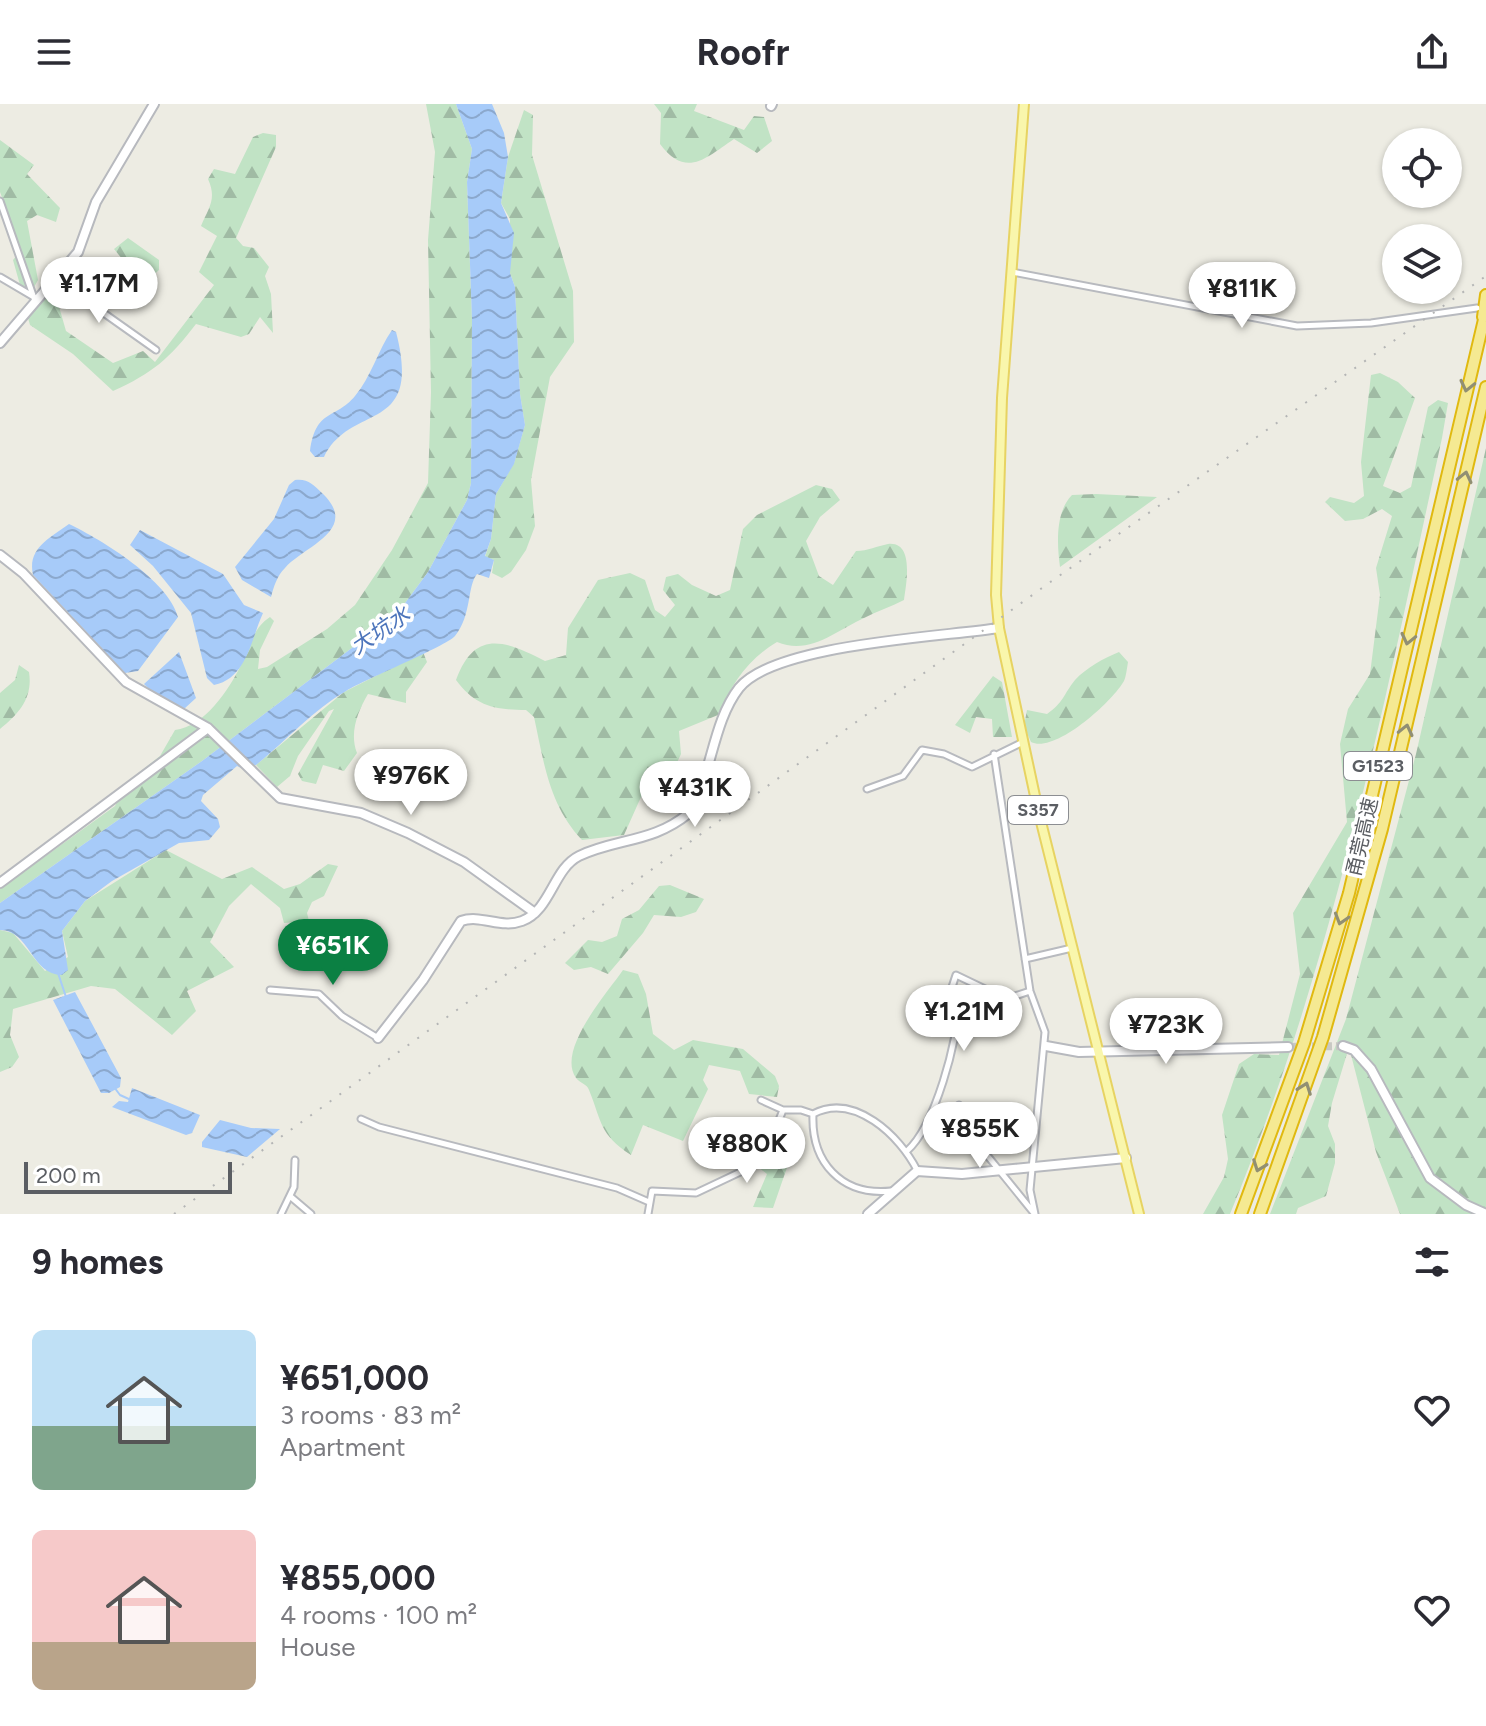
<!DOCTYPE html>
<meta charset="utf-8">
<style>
:root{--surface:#fff;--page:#f2f2f3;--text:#2b2b33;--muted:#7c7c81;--accent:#0b8043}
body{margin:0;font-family:Figtree,"Noto Sans SC",sans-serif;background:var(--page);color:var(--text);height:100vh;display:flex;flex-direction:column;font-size:30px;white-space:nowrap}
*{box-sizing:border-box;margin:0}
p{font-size:26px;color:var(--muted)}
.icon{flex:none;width:44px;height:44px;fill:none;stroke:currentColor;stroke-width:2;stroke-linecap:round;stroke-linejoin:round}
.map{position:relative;height:1110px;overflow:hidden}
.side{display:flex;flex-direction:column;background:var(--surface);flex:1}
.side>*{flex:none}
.controls{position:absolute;left:1382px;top:24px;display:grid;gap:16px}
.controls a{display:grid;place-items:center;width:80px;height:80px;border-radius:50%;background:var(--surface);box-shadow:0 2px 6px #0004;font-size:40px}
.scale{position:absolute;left:24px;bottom:20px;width:208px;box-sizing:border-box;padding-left:8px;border:4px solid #5b5e63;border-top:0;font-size:22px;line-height:28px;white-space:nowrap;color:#5b5e63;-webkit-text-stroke:6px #fff;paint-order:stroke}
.price{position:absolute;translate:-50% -68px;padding:0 18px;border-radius:28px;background:#fff;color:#222;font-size:26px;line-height:52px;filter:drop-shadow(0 2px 4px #0008)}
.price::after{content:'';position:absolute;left:50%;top:48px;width:24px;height:18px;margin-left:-12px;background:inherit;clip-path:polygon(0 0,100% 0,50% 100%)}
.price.current{background:var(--accent);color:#fff}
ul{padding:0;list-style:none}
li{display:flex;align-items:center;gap:24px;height:200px;padding:0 32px}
li span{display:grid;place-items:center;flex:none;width:224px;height:160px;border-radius:12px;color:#555}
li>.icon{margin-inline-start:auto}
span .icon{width:96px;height:96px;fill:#fffc;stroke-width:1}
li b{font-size:34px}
h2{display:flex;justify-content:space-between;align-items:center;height:96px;padding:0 32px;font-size:34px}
header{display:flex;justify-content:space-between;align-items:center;height:104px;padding:0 32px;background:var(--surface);font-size:36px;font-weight:700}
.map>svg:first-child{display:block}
.forest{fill:url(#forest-firs)}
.water{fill:url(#water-waves)}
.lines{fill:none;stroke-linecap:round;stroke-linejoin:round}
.stream{stroke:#a7cbf9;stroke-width:2}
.secondary-tunnel{stroke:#c8c8c3;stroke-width:8;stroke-dasharray:8 4;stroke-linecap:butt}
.street-casing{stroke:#b8babf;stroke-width:9}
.secondary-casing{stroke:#b7b9be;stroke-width:12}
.primary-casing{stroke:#e7d362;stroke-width:12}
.highway-casing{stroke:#e0b910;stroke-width:14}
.street{stroke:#fff;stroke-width:5}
.secondary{stroke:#fff;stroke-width:8}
.primary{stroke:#f9f6ac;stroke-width:8}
.highway{stroke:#f5e992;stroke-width:10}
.rail{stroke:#b4b5b5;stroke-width:2;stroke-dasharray:2 10;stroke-linecap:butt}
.oneway{stroke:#918f73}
.labels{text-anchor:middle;stroke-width:7;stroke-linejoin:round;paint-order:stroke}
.shield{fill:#fff;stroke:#8c8e92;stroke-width:2}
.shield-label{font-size:18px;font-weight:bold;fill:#5b5e63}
.street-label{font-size:20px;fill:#5b5e63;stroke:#fff}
.water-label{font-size:22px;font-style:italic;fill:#4c74bb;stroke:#fff}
</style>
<header><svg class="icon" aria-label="menu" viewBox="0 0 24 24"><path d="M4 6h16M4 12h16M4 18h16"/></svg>Roofr<svg class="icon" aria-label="share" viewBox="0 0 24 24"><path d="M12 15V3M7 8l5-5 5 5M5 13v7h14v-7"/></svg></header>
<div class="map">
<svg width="1486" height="1110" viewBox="0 0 1486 1110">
<defs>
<pattern id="forest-firs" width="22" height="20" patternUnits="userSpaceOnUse" patternTransform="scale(2)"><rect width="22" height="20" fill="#c1e3c5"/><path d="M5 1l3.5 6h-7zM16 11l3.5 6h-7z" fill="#a0bba4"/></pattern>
<pattern id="water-waves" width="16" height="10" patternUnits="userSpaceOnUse" patternTransform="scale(2)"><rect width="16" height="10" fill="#a7cbf9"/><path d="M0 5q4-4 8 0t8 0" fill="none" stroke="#8ba8cd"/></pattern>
</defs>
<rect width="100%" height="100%" fill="#edece3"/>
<path class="forest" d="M426 0H456L472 45 467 78 472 216 471 379 467 396 428 468 397 510 202 657 0 799V785L115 702 127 678 160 652 175 626C204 623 229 586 241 561 251 542 252 525 270 513L274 517 260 546 258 565 267 563 327 525 355 501 392 446 428 379 431 288 428 136 435 48Z
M654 0H697L694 7 744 26 754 12 764 13 772 37 757 49 734 35C706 54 686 75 660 40L661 9Z
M524 6 533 11 532 51 573 187 574 238 550 273 531 376 535 422 526 446 511 468 502 474 492 469 494 456 485 453 491 435 496 390 514 359 525 321 520 290 515 183 510 169V115L501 99 508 53Z
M263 29 276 31V43L236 134 243 142 254 144 269 163 265 172 271 190 273 229 260 213 249 230 241 233 196 220C169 255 153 269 113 287L73 250 30 221 28 214 54 185 66 227 113 259 143 247 155 258 214 181 199 168 217 132 201 122C209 103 217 95 208 75L214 65 235 70 253 33Z
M0 36 34 61 27 70 60 104 56 118 37 111 27 117 38 176 33 185 20 181 13 156 21 146 0 88Z
M128 134 159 156V166L149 175 132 167 114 145Z
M1380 269 1398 278 1415 294 1383 382 1400 389 1411 383 1428 303 1438 296 1448 299 1442 334C1385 596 1333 862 1230 1110H1203L1224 1073 1228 1055 1222 1011 1239 960 1254 950 1279 951 1300 870 1293 809 1347 718 1340 640 1348 605 1370 570 1380 491 1376 464 1392 412 1382 405 1363 415 1345 417 1325 398 1330 393 1354 399 1364 392 1361 358 1371 271Z
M1486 344V1110H1400L1376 1048 1349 943 1332 999 1328 1022 1335 1040V1059L1326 1092 1298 1104 1296 1110H1270L1346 915 1416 650Z
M816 381 832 385 840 396 820 413 806 437 819 472 833 481 856 447C868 447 877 442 888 440 915 437 906 481 904 496 891 503 877 507 864 514 837 526 810 552 777 538 747 556 732 580 718 611L679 627 681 650 667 680 641 693 624 731 582 736C549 701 544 659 534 613L526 606C495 606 475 602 456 576 475 524 506 537 545 557L566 551 568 524 598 476 630 469 645 476 655 506 665 513 675 501 663 486 666 473 678 470 692 481 716 492 730 486 743 425 757 411Z
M1096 390 1157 393 1060 463C1057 441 1055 408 1072 391Z
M423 548 427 558 406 588V599L368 590C358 607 349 629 357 649L344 667 323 661 316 680 302 677 298 670 334 605 329 607 298 652 290 672 277 683 256 661 344 588Z
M1119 548 1128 558C1127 564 1126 573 1124 577 1112 598 1055 650 1031 638L1024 622 1027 606 1047 610C1064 598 1063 591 1075 576 1086 564 1104 554 1119 548Z
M19 561 29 568C33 593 20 609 0 625V589L15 576Z
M993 572 1002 578 1012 633H993L992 615 976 613 970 629 955 621Z
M166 746 222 775 252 763 284 785 300 780 328 760 338 762 324 792 312 798 307 809 309 817 284 819 280 804 251 780 229 802 210 838 234 863 187 887 196 907 172 931 115 885 91 882 13 905 10 931 19 953 12 963 0 968V826L13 829 45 867 68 853 62 827 85 797Z
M670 781 704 795 696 808 681 813 654 811 643 829 608 870 591 863 574 866 565 859 588 836 602 838 617 832 622 815 639 806 659 782Z
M623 866 638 870 646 890 653 930 674 946 693 936 743 945 775 972 779 982 777 993 749 990 740 967 709 961 703 976 708 985 683 1037 643 1021 631 1051C599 1030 602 1018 589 986 587 980 580 979 576 974 556 946 608 888 623 866Z
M770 1043 791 1052 773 1104 753 1103 767 1070 758 1063Z"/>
<path class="water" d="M456 0H492L504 29 508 53 501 99 514 129 510 169 515 183 520 290 525 321 514 360 496 390 491 435 485 452 494 456 489 474 477 470C467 482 472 511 455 532 446 542 366 575 346 587 313 606 286 637 256 661L243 665 237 662 203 691 201 697 218 715 220 723 209 736 179 739 112 777 85 797 62 827 68 866 62 871C31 871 30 826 0 826V799L202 657 397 510 428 468 467 396 471 379 472 216 467 78 472 45Z
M392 226 396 228C423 332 351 297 324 353H315L310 347C316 304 335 316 355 292 371 273 378 246 392 226Z
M295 376C307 374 314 381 322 389 361 426 304 442 285 464 277 472 274 482 271 493L242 476 235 463 274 415 289 381Z
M69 420C102 436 168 476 178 513L138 567 125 569 33 471C27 444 50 434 69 420Z
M140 426 223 470 244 501 263 509C251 535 247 574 214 581L207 574 191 509 153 462 130 441Z
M179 548 196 594 184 605 153 589 144 580Z
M75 888 121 974 120 983 109 989H101L53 896Z
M132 984 200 1011 192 1029 186 1031 112 1003 119 997 128 998Z
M220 1016 251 1024 280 1025 247 1053 202 1043V1038Z"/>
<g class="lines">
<path class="stream" d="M58 869 66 893
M114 983 120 991 131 996"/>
<path class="secondary-tunnel" d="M1288 943 1343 942"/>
<g class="street-casing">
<path id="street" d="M0 97 35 197
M1012 168 1297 222 1371 219 1477 204
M0 173 34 193
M57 176 156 246
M994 650 1030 887 1045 928 1030 1086 1035 1110
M867 685 903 672 922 646 944 650 972 663 1023 638
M1025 855 1072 844
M270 886 319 890 342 912 378 934
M761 996 783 1006H801L813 1010C811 1058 841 1092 891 1087
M959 1001 982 1045 1033 1108
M813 1010C854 988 900 1032 917 1066
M361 1015 379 1023 617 1084 649 1098
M907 1047C935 1022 958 936 959 899L950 889 956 871 1006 895 1030 887
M291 1093 311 1110
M281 1110 294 1083 295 1056
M648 1110 652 1087 696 1089 753 1062 767 1046 783 1006"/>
</g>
<g class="secondary-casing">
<path id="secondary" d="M771 2 772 0
M0 239 78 148 96 98 154 0
M0 451 23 469 126 578 208 624 280 694 361 709 408 729 464 758 535 809
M0 779 208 624
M378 934 423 876 461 817C481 810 501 825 522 817 551 806 553 765 579 752 617 734 653 739 689 709 712 672 712 619 739 584 774 540 942 533 999 524
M1046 942 1079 948 1288 943
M1343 942 1354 946 1371 965 1430 1074 1466 1101 1486 1110
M868 1110 917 1067 962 1070 1126 1054"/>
</g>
<g class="primary-casing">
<path id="primary" d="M1024 0 1002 294 996 491 999 524 1038 706 1139 1110"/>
</g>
<g class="highway-casing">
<path id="highway" d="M1483 213 1486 191
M1241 1110 1304 939 1349 789 1486 207
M1260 1110 1323 933 1382 725 1486 283"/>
</g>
<use href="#street" class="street"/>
<use href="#secondary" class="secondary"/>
<use href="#primary" class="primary"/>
<use href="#highway" class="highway"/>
<path class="rail" d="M174 1110 1049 479 1486 172"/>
</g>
<defs><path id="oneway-chevron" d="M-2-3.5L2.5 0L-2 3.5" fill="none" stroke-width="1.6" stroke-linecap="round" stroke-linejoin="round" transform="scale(2)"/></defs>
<g class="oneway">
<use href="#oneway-chevron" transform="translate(1467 282) rotate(103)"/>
<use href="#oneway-chevron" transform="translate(1465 373) rotate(-77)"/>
<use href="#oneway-chevron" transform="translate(1408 535) rotate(103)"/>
<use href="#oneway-chevron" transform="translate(1406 626) rotate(-77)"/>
<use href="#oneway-chevron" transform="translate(1341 815) rotate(107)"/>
<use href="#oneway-chevron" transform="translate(1305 984) rotate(-70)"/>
<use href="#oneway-chevron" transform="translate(1259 1062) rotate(110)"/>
</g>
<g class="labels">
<g class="shield">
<rect x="1344" y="648" width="68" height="28" rx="6"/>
<rect x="1008" y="692" width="60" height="28" rx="6"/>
</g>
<g class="shield-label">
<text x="1378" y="668">G1523</text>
<text x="1038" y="712">S357</text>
</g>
<g class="street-label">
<text transform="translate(1362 733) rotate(-77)" y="7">甬莞高速</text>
</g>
<g class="water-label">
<text transform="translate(380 526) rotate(-34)" y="8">大坑水</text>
</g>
</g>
</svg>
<div class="controls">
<a><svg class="icon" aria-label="locate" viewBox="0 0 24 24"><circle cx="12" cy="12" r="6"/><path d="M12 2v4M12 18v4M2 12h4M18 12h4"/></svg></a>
<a><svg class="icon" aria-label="layers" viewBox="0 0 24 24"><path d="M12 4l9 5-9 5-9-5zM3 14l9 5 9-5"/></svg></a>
</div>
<div class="scale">200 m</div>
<b class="price" style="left:99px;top:221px">¥1.17M</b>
<b class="price" style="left:1242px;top:226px">¥811K</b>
<b class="price" style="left:411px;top:713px">¥976K</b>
<b class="price" style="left:695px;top:725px">¥431K</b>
<b class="price current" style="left:333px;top:883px">¥651K</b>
<b class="price" style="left:964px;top:949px">¥1.21M</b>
<b class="price" style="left:1166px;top:962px">¥723K</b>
<b class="price" style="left:980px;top:1066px">¥855K</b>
<b class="price" style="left:747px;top:1081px">¥880K</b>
</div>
<section class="side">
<h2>9 homes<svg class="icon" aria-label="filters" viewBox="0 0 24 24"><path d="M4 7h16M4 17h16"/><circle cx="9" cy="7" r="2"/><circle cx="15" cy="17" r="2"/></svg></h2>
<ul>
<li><span style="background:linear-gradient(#bfe0f5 60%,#7fa58c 0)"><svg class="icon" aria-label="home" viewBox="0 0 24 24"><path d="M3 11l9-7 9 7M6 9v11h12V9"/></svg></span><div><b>¥651,000</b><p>3 rooms · 83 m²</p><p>Apartment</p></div><svg class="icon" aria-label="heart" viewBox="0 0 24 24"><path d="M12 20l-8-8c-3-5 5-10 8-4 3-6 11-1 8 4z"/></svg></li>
<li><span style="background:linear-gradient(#f6c9c9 70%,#b9a48a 0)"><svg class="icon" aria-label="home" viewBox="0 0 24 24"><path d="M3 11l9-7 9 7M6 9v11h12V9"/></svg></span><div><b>¥855,000</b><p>4 rooms · 100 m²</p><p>House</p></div><svg class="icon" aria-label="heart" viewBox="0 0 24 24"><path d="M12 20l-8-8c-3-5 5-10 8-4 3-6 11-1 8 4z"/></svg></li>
</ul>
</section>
